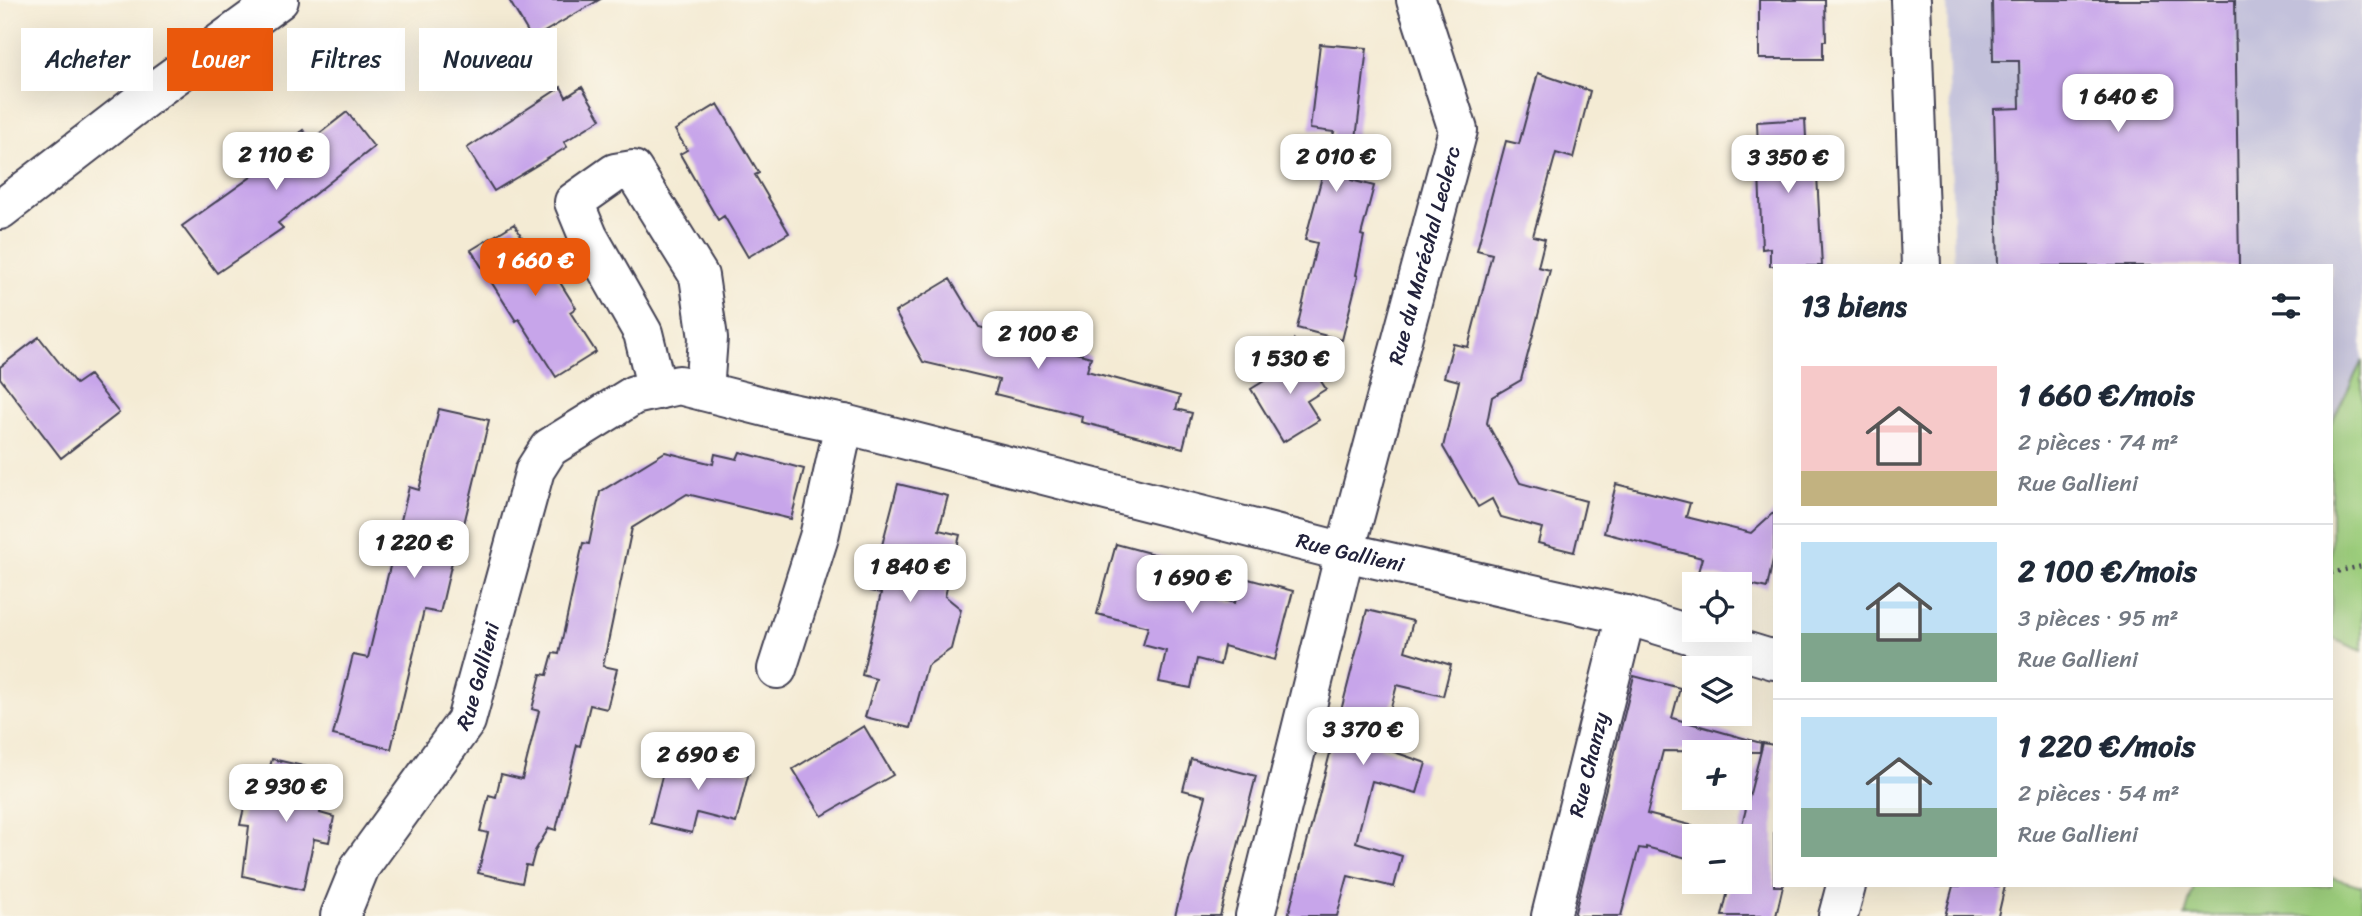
<!DOCTYPE html>
<html lang="fr">
<meta charset="utf-8">
<style>
:root{--surface:#fff;--page:#f2f2f3;--text:#1f2937;--muted:#747a83;--line:#e0e1e3;--accent:#ea580c}
body{margin:0;font-family:Sriracha,sans-serif;background:var(--page);color:var(--text);height:100vh;display:flex;flex-direction:column;font-size:26px;white-space:nowrap}
*{box-sizing:border-box;margin:0}
p{font-size:23px;color:var(--muted)}
.icon{flex:none;width:38px;height:38px;fill:none;stroke:currentColor;stroke-width:2;stroke-linecap:round;stroke-linejoin:round}
.map{position:relative;flex:1;overflow:hidden}
.details{position:absolute;left:1773px;top:264px;width:560px;height:623px;display:flex;flex-direction:column;background:var(--surface);border-radius:0px;box-shadow:0 7px 28px #0002}
.details>*{flex:none}
.guide{position:absolute;left:21px;top:28px;width:665px;height:63px;display:flex;gap:14px}
.tools{position:absolute;left:1682px;top:572px;display:grid;gap:14px}
.tools a{display:grid;place-items:center;width:70px;height:70px;border-radius:0px;background:var(--surface);box-shadow:0 7px 28px #0002;font-size:35px}
.price{position:absolute;translate:-50% -60px;padding:0 16px;border-radius:14px;background:#fff;color:#222;font-size:23px;line-height:46px;filter:drop-shadow(0 2px 4px #0008)}
.price::after{content:'';position:absolute;left:50%;top:42px;width:21px;height:16px;margin-left:-10px;background:inherit;clip-path:polygon(0 0,100% 0,50% 100%)}
.price.on{background:var(--accent);color:#fff}
ul{padding:0;list-style:none}
li{display:flex;align-items:center;gap:21px;height:175px;padding:0 28px}
li+li{border-top:2px solid var(--line)}
li span{display:grid;place-items:center;flex:none;width:196px;height:140px;border-radius:0px;color:#555}
li>.icon{margin-inline-start:auto}
span .icon{width:84px;height:84px;fill:#fffc;stroke-width:1}
li b{font-size:30px}
h2{display:flex;justify-content:space-between;align-items:center;height:84px;padding:0 28px;font-size:30px}
.pill{padding:0 24px;border-radius:0px;background:var(--surface);box-shadow:0 7px 28px #0002;font-size:24px;line-height:63px}
.pill.on{background:var(--accent);color:#fff}
.map>svg:first-child{display:block}
.industrial{fill:#c3c1db}
.green{fill:#9ccd7c;stroke:#5f785c;stroke-width:2}
.building{fill:#c7a5ea}
.lines{fill:none;stroke-linecap:round;stroke-linejoin:round}
.minor-casing{stroke:#424052;stroke-width:42}
.path{stroke:#424052;stroke-width:4.5;stroke-dasharray:2 5;stroke-linecap:butt}
.minor{stroke:#fff;stroke-width:38}
.labels{text-anchor:middle;stroke-width:6;stroke-linejoin:round;paint-order:stroke}
.street-label{font-size:21px;fill:#22223b;stroke:#fbf7ec}
</style>
<div class="map">
<svg width="2362" height="916" viewBox="0 0 2362 916">
<rect width="100%" height="100%" fill="#fbf7ec"/>
<filter id="ink" filterUnits="userSpaceOnUse"><feTurbulence type="fractalNoise" baseFrequency=".0143" numOctaves="2"/><feDisplacementMap in="SourceGraphic" scale="14" xChannelSelector="R" yChannelSelector="G"/><feConvolveMatrix kernelMatrix="1 2 1 2 8 2 1 2 1" color-interpolation-filters="sRGB"/></filter>
<filter id="wash" filterUnits="userSpaceOnUse"><feTurbulence type="fractalNoise" baseFrequency=".00686" numOctaves="4" result="noise"/><feDisplacementMap in="SourceGraphic" scale="28" xChannelSelector="R" yChannelSelector="G"/><feGaussianBlur stdDeviation="1.57" result="paint"/><feColorMatrix in="noise" values="0 0 0 0 0 0 0 0 0 0 0 0 0 0 0 0 0 1.4 0 .05"/><feComposite in="paint" operator="in"/></filter>
<g filter="url(#wash)">
<rect width="100%" height="100%" fill="#f4ebd4"/>
<path class="industrial" d="M1947 0H2362V361L2331 424V266H1954Z"/>
<path class="green" d="M2362 361V651L2331 638V424Z
M2331 877 2362 886V916H2185L2194 886H2331Z"/>
<g id="blocks">
<path class="building" d="M509 0H599L532 39Z
M1759 0H1825L1826 41H1823V59H1759Z
M1992 0H2235L2239 266H1998L1994 109 2020 108 2019 61H1993Z
M1320 44 1367 48 1351 180 1374 186 1361 235 1364 236 1356 275 1358 276 1342 340 1297 328 1317 243 1305 240 1334 132 1310 129Z
M1538 73 1590 91 1573 158 1556 153 1533 236 1545 239 1538 267 1550 270 1521 380 1492 397 1487 423 1520 483 1586 501 1574 552 1538 543 1542 528 1501 517 1492 499 1478 507 1443 447 1459 381 1444 377 1453 344 1468 347 1492 254 1477 250 1506 141 1519 144Z
M561 87 566 97 582 87 601 119 564 142 567 147 494 191 467 148Z
M718 104 759 173 755 175 789 233 748 257 724 216 718 220 696 182 680 154 687 150 675 130Z
M347 112 374 147 278 223 283 228 217 273 182 226 282 155 278 149 303 130 311 140Z
M1805 119 1808 175H1817L1822 266H1770V248L1762 249 1757 122Z
M514 224 527 245 534 241 561 284 576 308 570 312 596 352 556 377 519 319 516 321 471 250Z
M950 279 979 327 1091 357 1087 371 1180 396 1176 409 1192 413 1183 448 1081 422 1082 416 995 394 999 380 923 362 895 312Z
M39 337 76 384 89 375 119 413 61 458 0 378V367Z
M1294 340 1326 389 1307 401 1319 420 1283 442 1251 389 1287 367Z
M439 409 489 420 464 524 461 523 440 613 424 610 391 749 333 735 353 655 368 658 409 487 419 490Z
M665 452 713 464 715 454 737 459 740 452 804 469 791 519 687 494 632 528 603 666 617 669 607 709 590 705 580 746 577 745 556 830 549 828 535 851 531 866 526 865 522 883 478 873 488 833 480 831 489 795 496 797 501 774 522 779 539 711 532 709 541 674 547 675 553 653 559 654 583 543 589 544 600 492Z
M898 484 948 496 939 530 960 535 945 596 961 609 951 649 927 666 910 728 865 717 876 679 862 675 881 593 870 591Z
M1616 484 1690 503 1686 517 1751 533 1774 512V555L1767 588 1698 572 1702 558 1604 533Z
M1116 544 1168 558 1161 584 1235 603 1241 577 1293 591 1275 660 1224 646 1220 665 1197 659 1191 688 1159 682 1166 651 1143 645 1148 627 1097 614Z
M1367 610 1413 621 1405 651 1451 665 1443 696 1397 685 1380 747 1426 763 1417 793 1372 781 1356 842 1402 856 1394 887 1348 876 1337 916H1288Z
M1634 676 1680 688 1672 718 1761 743 1760 752 1663 751 1647 814 1733 836H1694V860L1646 847V849L1639 848 1621 916H1574Z
M864 726 893 775 822 816 793 769Z
M1763 743 1774 745V886H1783L1776 916H1722L1730 882H1740L1739 836Z
M690 752 727 761 725 767 749 772 736 823 697 813 692 833 650 823 668 753 689 758Z
M272 759 330 772 320 813 334 817 329 842 314 839 303 890 243 876 249 826 240 825 247 795 262 799Z
M1191 759 1256 776 1220 916H1175L1206 796 1183 790Z
M1953 886H2005L1998 916H1945Z"/>
</g>
</g>
<g filter="url(#ink)">
<use href="#blocks" fill-opacity="0" stroke="#424052" stroke-width="2"/>
<g class="lines">
<g class="minor-casing">
<g id="minor">
<path d="M1911 0 1921 266"/>
<path d="M0 210 158 88 279 0"/>
<path d="M657 390 643 333 588 236 574 202 615 173 633 170 699 276 708 338 704 391"/>
<path d="M777 669 819 537 844 424"/>
<path id="s1" d="M340 916 360 867 466 721 535 470 549 448 634 395 679 385 777 410 844 424 1345 552 1626 615 1774 660"/>
<path id="s2" d="M1255 916 1345 552 1458 130 1416 0"/>
<path id="s3" d="M1551 916 1626 615"/>
<path d="M1838 916 1846 886"/>
</g>
</g>
<path class="path" d="M2331 573 2362 566"/>
<use href="#minor" class="minor"/>
</g>
</g>
<g class="labels">
<g class="street-label">
<text dy="7" stroke="none"><textPath href="#s2" startOffset="682">Rue du Maréchal Leclerc</textPath></text>
<text dy="7" stroke="none"><textPath href="#s1" startOffset="1358">Rue Gallieni</textPath></text>
<text dy="7" stroke="none"><textPath href="#s1" startOffset="280">Rue Gallieni</textPath></text>
<text dy="7" stroke="none"><textPath href="#s3" startOffset="156">Rue Chanzy</textPath></text>
</g>
</g>
</svg>
<div class="tools">
<a><svg class="icon" aria-label="locate" viewBox="0 0 24 24"><circle cx="12" cy="12" r="6"/><path d="M12 2v4M12 18v4M2 12h4M18 12h4"/></svg></a>
<a><svg class="icon" aria-label="layers" viewBox="0 0 24 24"><path d="M12 4l9 5-9 5-9-5zM3 14l9 5 9-5"/></svg></a>
<a>+</a>
<a>−</a>
</div>
<b class="price" style="left:2118px;top:134px">1 640 €</b>
<b class="price" style="left:276px;top:192px">2 110 €</b>
<b class="price" style="left:1336px;top:194px">2 010 €</b>
<b class="price" style="left:1788px;top:195px">3 350 €</b>
<b class="price on" style="left:535px;top:298px">1 660 €</b>
<b class="price" style="left:1038px;top:371px">2 100 €</b>
<b class="price" style="left:1290px;top:396px">1 530 €</b>
<b class="price" style="left:414px;top:580px">1 220 €</b>
<b class="price" style="left:910px;top:604px">1 840 €</b>
<b class="price" style="left:1192px;top:615px">1 690 €</b>
<b class="price" style="left:1363px;top:767px">3 370 €</b>
<b class="price" style="left:698px;top:792px">2 690 €</b>
<b class="price" style="left:286px;top:824px">2 930 €</b>
<div class="guide">
<a class="pill">Acheter</a>
<a class="pill on">Louer</a>
<a class="pill">Filtres</a>
<a class="pill">Nouveau</a>
</div>
<section class="details">
<h2>13 biens<svg class="icon" aria-label="filters" viewBox="0 0 24 24"><path d="M4 7h16M4 17h16"/><circle cx="9" cy="7" r="2"/><circle cx="15" cy="17" r="2"/></svg></h2>
<ul>
<li><span style="background:linear-gradient(#f6c9c9 75%,#c2b280 0)"><svg class="icon" aria-label="home" viewBox="0 0 24 24"><path d="M3 11l9-7 9 7M6 9v11h12V9"/></svg></span><div><b>1 660 €/mois</b><p>2 pièces · 74 m²</p><p>Rue Gallieni</p></div></li>
<li><span style="background:linear-gradient(#bfe0f5 65%,#7fa58c 0)"><svg class="icon" aria-label="home" viewBox="0 0 24 24"><path d="M3 11l9-7 9 7M6 9v11h12V9"/></svg></span><div><b>2 100 €/mois</b><p>3 pièces · 95 m²</p><p>Rue Gallieni</p></div></li>
<li><span style="background:linear-gradient(#bfe0f5 65%,#7fa58c 0)"><svg class="icon" aria-label="home" viewBox="0 0 24 24"><path d="M3 11l9-7 9 7M6 9v11h12V9"/></svg></span><div><b>1 220 €/mois</b><p>2 pièces · 54 m²</p><p>Rue Gallieni</p></div></li>
</ul>
</section>
</div>
